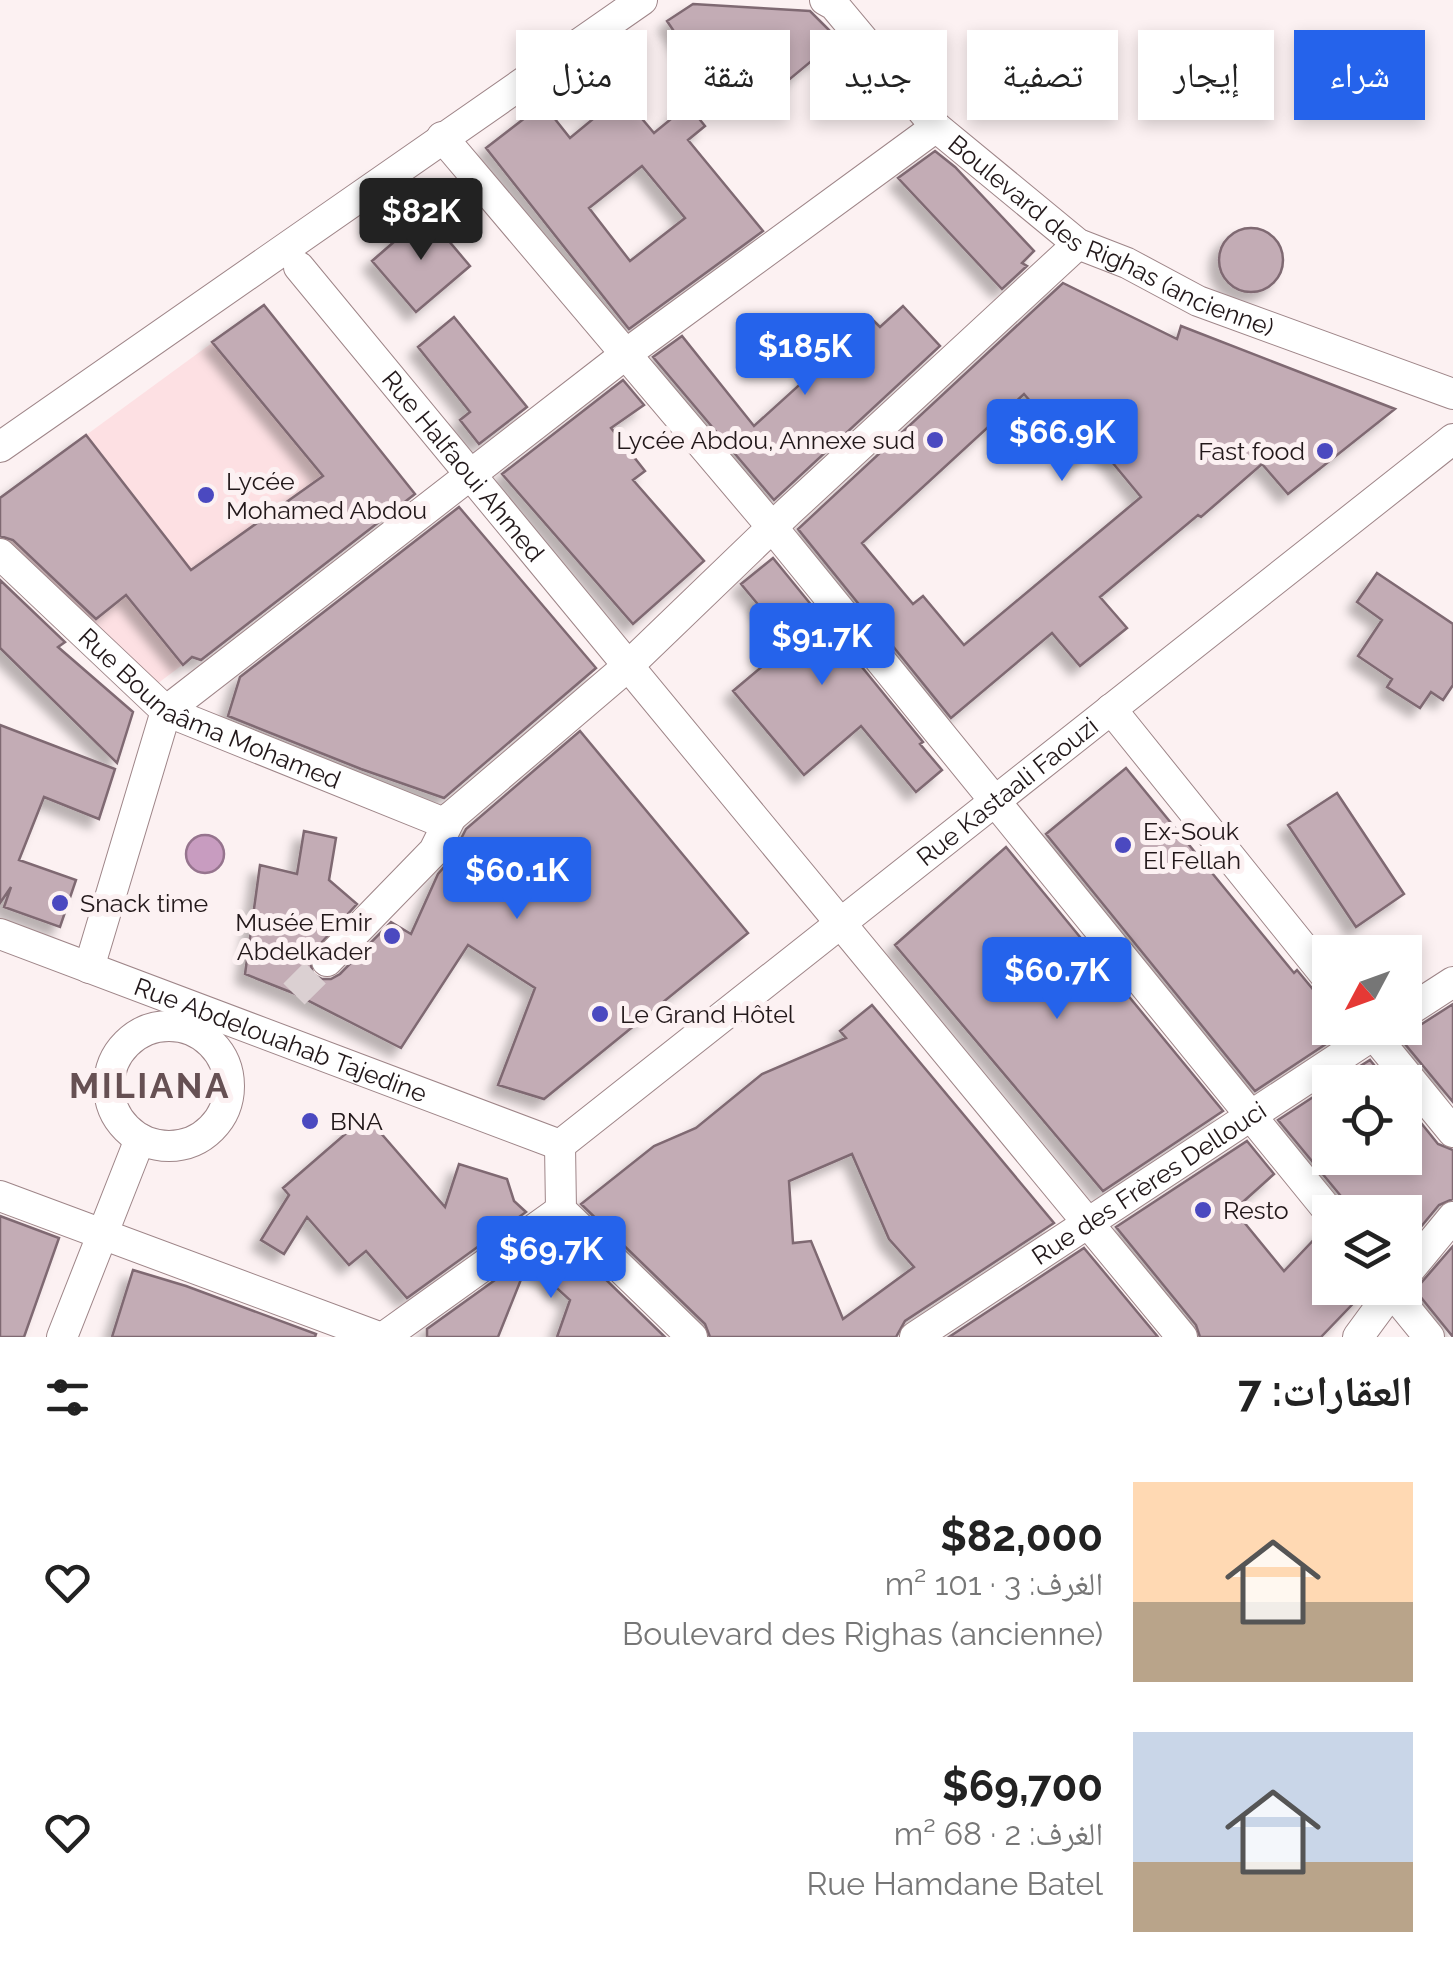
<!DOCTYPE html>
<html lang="ar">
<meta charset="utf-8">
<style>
:root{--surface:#fff;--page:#f2f2f2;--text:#222;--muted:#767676;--accent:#2563eb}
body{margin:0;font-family:Raleway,"Noto Naskh Arabic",sans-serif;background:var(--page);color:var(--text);direction:rtl;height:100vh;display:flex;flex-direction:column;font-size:38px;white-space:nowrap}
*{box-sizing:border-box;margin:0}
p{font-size:32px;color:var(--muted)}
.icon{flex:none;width:55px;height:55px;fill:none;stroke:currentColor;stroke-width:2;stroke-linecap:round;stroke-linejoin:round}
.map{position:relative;height:1337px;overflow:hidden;direction:ltr}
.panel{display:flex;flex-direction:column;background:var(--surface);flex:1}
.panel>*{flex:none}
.banner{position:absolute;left:30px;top:30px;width:1395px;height:90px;direction:rtl;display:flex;gap:20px}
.needle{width:65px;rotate:229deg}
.tools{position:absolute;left:1312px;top:935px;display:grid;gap:20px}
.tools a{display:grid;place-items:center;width:110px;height:110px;border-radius:0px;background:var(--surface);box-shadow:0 5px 15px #0003;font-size:50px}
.price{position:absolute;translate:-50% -85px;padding:0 22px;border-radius:10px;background:var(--accent);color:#fff;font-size:32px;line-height:65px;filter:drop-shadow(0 2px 5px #0008)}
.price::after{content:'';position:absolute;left:50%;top:60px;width:30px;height:22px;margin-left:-15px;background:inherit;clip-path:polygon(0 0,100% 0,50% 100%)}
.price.active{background:#222;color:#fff}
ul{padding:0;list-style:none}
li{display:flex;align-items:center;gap:30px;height:250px;padding:0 40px}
li span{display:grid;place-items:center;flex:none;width:280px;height:200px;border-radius:0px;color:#555}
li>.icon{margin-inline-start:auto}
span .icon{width:120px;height:120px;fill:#fffc;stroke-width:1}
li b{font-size:42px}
h2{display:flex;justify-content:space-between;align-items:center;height:120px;padding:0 40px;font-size:42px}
.chip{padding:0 35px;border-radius:0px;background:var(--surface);box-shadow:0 5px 15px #0003;font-size:35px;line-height:90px}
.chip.active{background:var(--accent);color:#fff}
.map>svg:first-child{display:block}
.built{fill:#fde0e3}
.water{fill:#c89cc0;stroke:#96748e;stroke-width:2.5}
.building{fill:#c3acb5;stroke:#7f6972;stroke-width:2.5;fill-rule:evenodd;filter:url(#shadow)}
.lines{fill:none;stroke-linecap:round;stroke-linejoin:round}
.street-tunnel{stroke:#dbd0d2;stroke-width:30;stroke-dasharray:30 15;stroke-linecap:butt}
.street-casing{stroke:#9e8588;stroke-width:32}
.street{stroke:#fff;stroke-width:30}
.poi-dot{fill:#4b49c0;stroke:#fcf1f2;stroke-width:4}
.labels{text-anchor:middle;stroke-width:10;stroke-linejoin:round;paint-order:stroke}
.street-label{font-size:25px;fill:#22181a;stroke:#fcf1f2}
.poi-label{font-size:25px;fill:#22181a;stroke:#fcf1f2;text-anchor:start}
.district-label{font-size:35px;font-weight:bold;letter-spacing:2.5px;fill:#665053;stroke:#fcf1f2}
</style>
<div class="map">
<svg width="1453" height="1337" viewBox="0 0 1453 1337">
<defs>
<filter id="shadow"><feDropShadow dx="-9" dy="9" stdDeviation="5" flood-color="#0004"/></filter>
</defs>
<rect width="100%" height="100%" fill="#fcf1f2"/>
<path class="built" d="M264 305 413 491 157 684 0 535V498Z"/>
<path class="water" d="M186 854a19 19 0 1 1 38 0a19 19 0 1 1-38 0Z"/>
<path class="building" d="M693 4 810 11 838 39 767 98 736 51 702 73 667 21Z
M622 95 654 133 688 105 705 126 688 140 763 231 629 329 486 148 543 104 570 138ZM642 166 685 218 630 261 589 208Z
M935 151 955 167 1034 251 1022 263 1027 266 1002 289 898 178Z
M426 214 470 266 416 312 372 261Z
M1219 260a32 32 0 1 1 64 0a32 32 0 1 1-64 0Z
M1063 283 1177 339 1181 326 1395 409 1288 494 1262 464 1201 517 1198 515 1100 597 1127 628 1080 666 1052 633 951 718 798 529ZM1024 394 1080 459 1097 444 1141 497 964 645 923 596 913 604 862 543Z
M264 305 415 494 201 660 192 657 183 665 126 595 96 619 13 540 0 536V498L86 435 191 570 323 476 212 342Z
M903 306 940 346 774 500 653 357 682 336 754 426 872 319 880 327Z
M454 317 527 407 479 444 460 420 470 412 418 347Z
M623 380 644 405 611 428 645 471 633 480 704 561 633 624 502 474Z
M459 507 596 668 444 798 361 769 228 716 240 677Z
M773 558 923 742 920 744 942 770 916 792 861 726 804 775 733 691 790 643 741 584Z
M1377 573 1453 624V685L1443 700 1431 692 1420 708 1387 687 1392 679 1358 656 1382 620 1357 602Z
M0 580 65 642 58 647 133 712 117 763 0 648Z
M0 725 115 769 99 819 44 797 19 860 76 880 60 927 4 907 11 887 0 903Z
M580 731 748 933 544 1099 498 1085 535 988 468 945 401 1048 293 993 245 974 260 865 297 874 304 831 336 838 329 880 357 904 309 956 313 974 322 979H331L340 974 391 922 411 934 438 874 450 860 466 829Z
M1126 768 1294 973 1297 970 1316 993 1330 999V1028H1340L1344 1032 1255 1091 1046 834Z
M1337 793 1404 894 1356 927 1288 825Z
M1006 847 1223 1111 1103 1191 895 945Z
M1453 1004V1102L1400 1038Z
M872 1005 1054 1223 905 1321 896 1337H710L705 1324 581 1204 654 1146 696 1128 762 1074 846 1038 840 1031ZM852 1154 889 1239 914 1267 843 1319 811 1241 793 1243 789 1181Z
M1370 1060 1388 1082H1335Z
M1330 1086V1158H1405V1103L1438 1144 1453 1150V1199L1439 1205 1405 1246V1212H1348L1345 1201 1278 1120Z
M366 1116 445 1207 459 1164 507 1179 514 1201 526 1212 407 1298 366 1251 349 1265 307 1217 284 1254 261 1240 289 1195 283 1188Z
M1247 1141 1274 1174 1234 1210 1284 1271 1323 1230 1330 1231V1288H1368L1321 1337H1200L1196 1325 1116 1227Z
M0 1216 59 1238 24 1337H0Z
M559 1234 665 1337H557L570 1300 528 1262 498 1337H427V1329Z
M1453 1246V1337L1415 1290Z
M1084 1248 1158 1337H949Z
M133 1270 186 1286 316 1334 315 1337H112Z"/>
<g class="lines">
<path class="street-tunnel" d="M294 994 327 961"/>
<g class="street-casing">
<g id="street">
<path id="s1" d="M825 0 834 5 936 127 1078 244 1127 263 1198 301 1453 394"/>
<path d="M442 137 772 527 1330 1213"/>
<path id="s2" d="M299 267 1182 1337"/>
<path d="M0 447 642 0"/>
<path id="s3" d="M0 554 166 711 444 823 628 666 788 512 1078 244"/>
<path d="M1111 709 1330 981"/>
<path id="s4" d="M0 934 560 1145"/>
<path d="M327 961 434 851 451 817"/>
<path d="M89 968 166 711 626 354 936 127"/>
<path d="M1405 1013 1453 982"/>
<circle cx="169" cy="1086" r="60"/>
<path d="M1368 1028 1453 1132"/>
<path id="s5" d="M560 1145 1453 439"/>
<path d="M560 1145 561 1210 692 1337"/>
<path d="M0 1196 379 1337"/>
<path d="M1405 1275 1453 1217"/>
<path d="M1389 1288 1429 1337"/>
<path d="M62 1337 140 1139"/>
<path d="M384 1337 561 1210"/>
<path id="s6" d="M915 1337 1384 1028"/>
<path d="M1358 1337 1394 1288"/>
</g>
</g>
<use href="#street" class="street"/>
</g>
<g class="poi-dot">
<circle cx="935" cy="440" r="10"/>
<circle cx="1325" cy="451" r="10"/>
<circle cx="206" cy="495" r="10"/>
<circle cx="1123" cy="845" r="10"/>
<circle cx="60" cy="903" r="10"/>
<circle cx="392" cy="936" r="10"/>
<circle cx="600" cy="1014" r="10"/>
<circle cx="310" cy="1121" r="10"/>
<circle cx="1203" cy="1210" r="10"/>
</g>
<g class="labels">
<g class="street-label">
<text dy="9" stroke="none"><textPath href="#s1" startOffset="378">Boulevard des Righas (ancienne)</textPath></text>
<text dy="9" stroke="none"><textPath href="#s2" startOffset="258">Rue Halfaoui Ahmed</textPath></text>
<text dy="9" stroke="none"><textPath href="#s3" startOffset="265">Rue Bounaâma Mohamed</textPath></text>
<text dy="9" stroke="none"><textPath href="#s5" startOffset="570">Rue Kastaali Faouzi</textPath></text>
<text dy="9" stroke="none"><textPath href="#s4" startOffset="300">Rue Abdelouahab Tajedine</textPath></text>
<text dy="9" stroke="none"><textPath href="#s6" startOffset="280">Rue des Frères Dellouci</textPath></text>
</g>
<g class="poi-label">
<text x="915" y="449" text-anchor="end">Lycée Abdou, Annexe sud</text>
<text x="1305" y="460" text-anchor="end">Fast food</text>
<text x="226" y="490">Lycée<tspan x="226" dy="29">Mohamed Abdou</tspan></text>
<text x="1143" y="840">Ex-Souk<tspan x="1143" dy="29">El Fellah</tspan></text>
<text x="80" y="912">Snack time</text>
<text x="372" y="931" text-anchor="end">Musée Emir<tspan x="372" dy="29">Abdelkader</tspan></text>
<text x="620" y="1023">Le Grand Hôtel</text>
<text x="330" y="1130">BNA</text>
<text x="1223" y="1219">Resto</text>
</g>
<g class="district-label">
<text x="150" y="1098">MILIANA</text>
</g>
</g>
</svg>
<div class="tools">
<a><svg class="needle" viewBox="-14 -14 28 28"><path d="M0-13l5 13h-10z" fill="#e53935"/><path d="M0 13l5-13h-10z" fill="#767676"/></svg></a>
<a><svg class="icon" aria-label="locate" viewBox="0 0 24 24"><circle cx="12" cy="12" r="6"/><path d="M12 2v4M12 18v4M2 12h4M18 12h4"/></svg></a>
<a><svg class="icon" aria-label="layers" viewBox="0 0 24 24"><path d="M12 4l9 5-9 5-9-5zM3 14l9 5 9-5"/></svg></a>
</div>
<b class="price active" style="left:421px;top:263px">$82K</b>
<b class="price" style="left:805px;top:398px">$185K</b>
<b class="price" style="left:1062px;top:484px">$66.9K</b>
<b class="price" style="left:822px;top:688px">$91.7K</b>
<b class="price" style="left:517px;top:922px">$60.1K</b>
<b class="price" style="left:1057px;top:1022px">$60.7K</b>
<b class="price" style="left:551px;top:1301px">$69.7K</b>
<div class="banner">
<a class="chip active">شراء</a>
<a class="chip">إيجار</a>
<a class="chip">تصفية</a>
<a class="chip">جديد</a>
<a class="chip">شقة</a>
<a class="chip">منزل</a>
</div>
</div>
<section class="panel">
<h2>العقارات: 7<svg class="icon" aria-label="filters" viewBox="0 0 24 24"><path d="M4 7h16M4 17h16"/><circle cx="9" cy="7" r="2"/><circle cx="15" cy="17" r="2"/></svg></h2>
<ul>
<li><span style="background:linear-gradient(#ffd9b3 60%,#b9a48a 0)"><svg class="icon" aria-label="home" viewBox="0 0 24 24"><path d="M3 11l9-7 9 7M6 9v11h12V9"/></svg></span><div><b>$82,000</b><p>الغرف: 3 · 101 m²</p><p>Boulevard des Righas (ancienne)</p></div><svg class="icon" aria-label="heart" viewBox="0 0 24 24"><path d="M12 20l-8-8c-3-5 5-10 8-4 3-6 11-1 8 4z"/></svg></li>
<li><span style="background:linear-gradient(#c9d6e8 65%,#b9a48a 0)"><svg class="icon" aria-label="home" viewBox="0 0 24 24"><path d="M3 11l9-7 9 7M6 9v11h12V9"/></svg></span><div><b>$69,700</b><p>الغرف: 2 · 68 m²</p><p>Rue Hamdane Batel</p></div><svg class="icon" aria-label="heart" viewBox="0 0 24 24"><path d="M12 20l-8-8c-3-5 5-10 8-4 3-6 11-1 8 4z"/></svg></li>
</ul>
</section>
